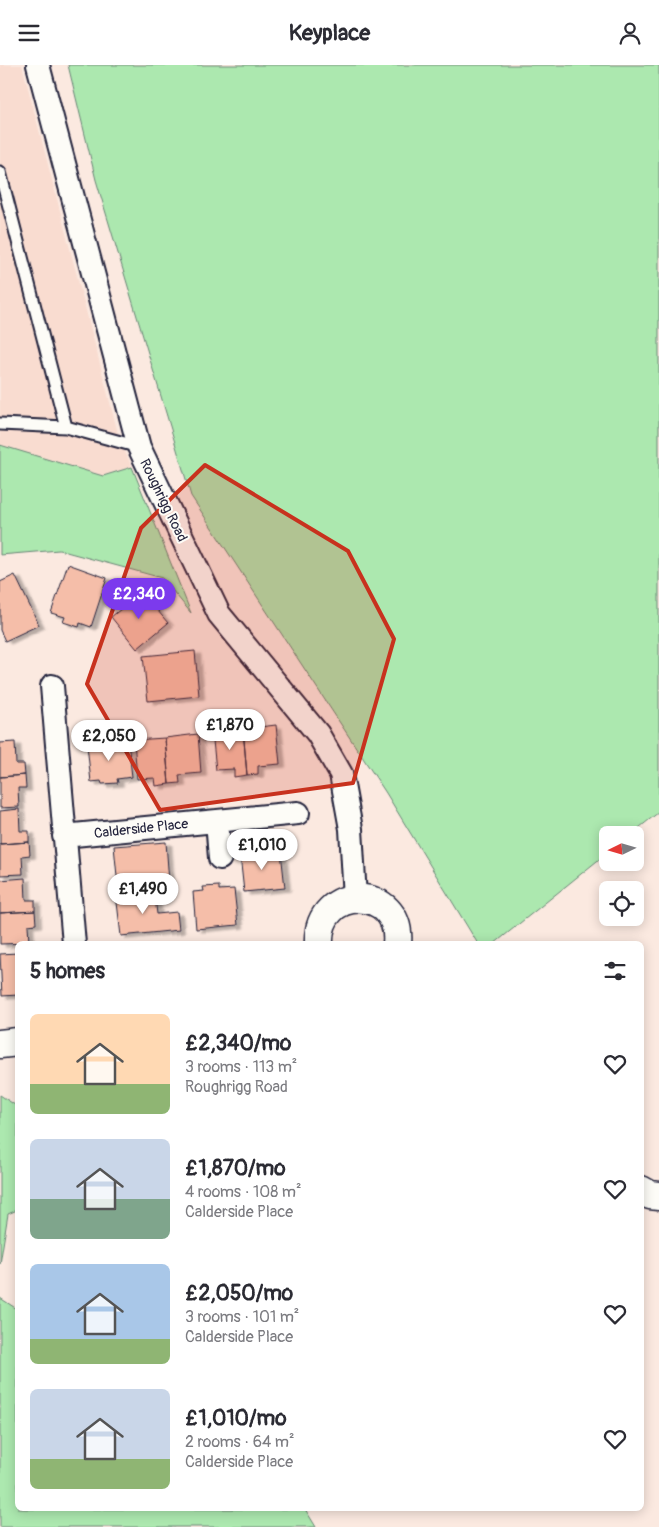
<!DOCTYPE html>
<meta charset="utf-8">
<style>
:root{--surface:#fff;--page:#f2f2f3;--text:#2b2b33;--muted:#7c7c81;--accent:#7c3aed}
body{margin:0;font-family:Pangolin,sans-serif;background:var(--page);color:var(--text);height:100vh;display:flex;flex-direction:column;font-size:19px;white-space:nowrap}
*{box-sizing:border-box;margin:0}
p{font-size:16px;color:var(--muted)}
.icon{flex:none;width:28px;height:28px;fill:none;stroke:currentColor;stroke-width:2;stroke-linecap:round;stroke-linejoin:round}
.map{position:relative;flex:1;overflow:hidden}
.sheet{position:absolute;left:15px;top:876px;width:629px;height:570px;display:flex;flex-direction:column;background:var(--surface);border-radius:8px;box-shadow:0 2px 12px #0003}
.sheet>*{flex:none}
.needle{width:32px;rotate:265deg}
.buttons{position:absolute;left:599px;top:761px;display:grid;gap:10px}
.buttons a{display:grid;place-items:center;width:45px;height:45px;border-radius:8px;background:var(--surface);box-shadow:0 2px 12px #0003;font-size:25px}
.price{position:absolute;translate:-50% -42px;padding:0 11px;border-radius:18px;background:#fff;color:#222;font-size:16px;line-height:32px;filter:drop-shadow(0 1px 2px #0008)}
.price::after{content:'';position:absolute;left:50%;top:30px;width:15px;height:11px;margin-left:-8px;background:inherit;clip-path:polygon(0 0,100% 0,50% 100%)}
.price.current{background:var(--accent);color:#fff}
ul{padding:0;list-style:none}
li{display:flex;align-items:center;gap:15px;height:125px;padding:0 15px}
li span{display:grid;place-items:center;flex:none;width:140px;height:100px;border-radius:8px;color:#555}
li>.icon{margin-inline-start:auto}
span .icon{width:60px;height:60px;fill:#fffc;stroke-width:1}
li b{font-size:21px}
h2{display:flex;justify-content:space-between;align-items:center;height:60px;padding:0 15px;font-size:21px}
header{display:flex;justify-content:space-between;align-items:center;height:65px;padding:0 15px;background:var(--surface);font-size:22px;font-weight:700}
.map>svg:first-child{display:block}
.built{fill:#f9dcd0}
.green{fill:#ace8af;stroke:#678575}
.building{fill:#f5bea9;stroke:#22223b;filter:url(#shadow)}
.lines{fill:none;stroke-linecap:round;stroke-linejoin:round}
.service-casing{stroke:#22223b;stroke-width:15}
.minor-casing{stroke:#22223b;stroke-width:26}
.tertiary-casing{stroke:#22223b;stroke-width:31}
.service{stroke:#fdfcf7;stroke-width:11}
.minor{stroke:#fdfcf7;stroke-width:22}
.tertiary{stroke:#fdfcf7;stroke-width:28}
.marked{fill:#c8321e;fill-opacity:0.2;stroke:#c8321e;stroke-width:4;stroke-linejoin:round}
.labels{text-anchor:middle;stroke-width:4;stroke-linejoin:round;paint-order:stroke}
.street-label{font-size:14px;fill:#22223b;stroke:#fdfcf7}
</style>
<header><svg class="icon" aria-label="menu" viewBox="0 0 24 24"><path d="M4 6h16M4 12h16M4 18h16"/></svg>Keyplace<svg class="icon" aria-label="person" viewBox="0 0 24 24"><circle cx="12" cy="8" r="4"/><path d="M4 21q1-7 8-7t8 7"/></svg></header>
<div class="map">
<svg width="659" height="1462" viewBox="0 0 659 1462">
<defs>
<filter id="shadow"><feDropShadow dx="5.5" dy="3" stdDeviation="1" flood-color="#0004"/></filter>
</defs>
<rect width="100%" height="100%" fill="#fbe9e0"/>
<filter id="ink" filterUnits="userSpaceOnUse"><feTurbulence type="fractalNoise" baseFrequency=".02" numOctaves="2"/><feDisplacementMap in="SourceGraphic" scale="10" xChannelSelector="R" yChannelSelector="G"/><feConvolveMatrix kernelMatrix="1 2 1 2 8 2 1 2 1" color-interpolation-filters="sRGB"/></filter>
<g filter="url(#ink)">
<path class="built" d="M0 0H22L120 376 132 402 103 411 0 384Z"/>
<path class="green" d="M68 0H659V747L630 770H608L607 788 494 879H478L386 728 191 431 96 115Z
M0 380 103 411 132 402 191 548 162 513 59 485 0 490Z
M0 1030 18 1042 17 1145 8 1149 0 1199Z
M0 1233 17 1244 18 1444H305L316 1462H0Z"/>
<path class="building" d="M68 499 107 513 91 562 80 558 79 562 63 557 65 552 51 548Z
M15 510 39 560 5 576 0 565V517Z
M142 527 168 558 137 584 111 552Z
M195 586 199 631 148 636 143 591Z
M276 660 280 699 258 701V709L247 710 243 664Z
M243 664 247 710 234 712V704L216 705 212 666Z
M198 669 201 708 179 710 180 718 169 719 165 673Z
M165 673 169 719 156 721 155 713 137 714 134 675Z
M128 676 132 712 117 714 118 718 102 719 101 716 91 717 87 680Z
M15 677 16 699H24L25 710 0 712V678Z
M25 710 26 723H18L19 742 0 743V712Z
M19 744 20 766H29V777L0 779V746Z
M29 777 30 790 22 791 23 809 0 810V779Z
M166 777 169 817 118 821 114 781Z
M266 784 267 788 281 787 285 823 244 827 240 790 251 789V785Z
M25 813 26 835H35V846L0 848V815Z
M219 821V825L234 824 238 860 196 864 193 827 204 826 203 822Z
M154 825 157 849 177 847 179 865 121 871 116 829Z
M35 846 36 859 28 860 29 878 0 879V848Z
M18 888V930L2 931 0 889Z"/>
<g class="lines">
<g class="service-casing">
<path id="service" d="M0 107 66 362 139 382
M0 359 66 362"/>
</g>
<g class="minor-casing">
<path id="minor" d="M38 0 139 382 219 549 318 669 341 709 351 764 355 833
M52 621 74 879
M217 756 220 793
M64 771 298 748"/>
</g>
<g class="tertiary-casing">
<path id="tertiary" d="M319 879C316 818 403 819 397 879
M0 979 18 977
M641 1125 650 1130 659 1131"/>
</g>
<use href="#service" class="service"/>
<use href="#minor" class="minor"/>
<use href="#tertiary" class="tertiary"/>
</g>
</g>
<path class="marked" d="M205 400 348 486 394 574 353 718 160 745 87 619 141 463Z"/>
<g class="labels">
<g class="street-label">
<text transform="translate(164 435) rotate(64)" y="5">Roughrigg Road</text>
<text transform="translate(141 763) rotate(-6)" y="5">Calderside Place</text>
</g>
</g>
</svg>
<div class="buttons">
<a><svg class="needle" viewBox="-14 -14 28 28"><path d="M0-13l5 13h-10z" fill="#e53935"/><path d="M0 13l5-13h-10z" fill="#7c7c81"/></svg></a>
<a><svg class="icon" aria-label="locate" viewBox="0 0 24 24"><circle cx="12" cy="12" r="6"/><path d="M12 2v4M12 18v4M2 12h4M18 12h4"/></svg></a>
</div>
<b class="price current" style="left:139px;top:555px">£2,340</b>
<b class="price" style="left:230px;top:686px">£1,870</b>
<b class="price" style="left:109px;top:697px">£2,050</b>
<b class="price" style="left:262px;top:806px">£1,010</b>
<b class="price" style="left:143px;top:850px">£1,490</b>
<section class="sheet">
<h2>5 homes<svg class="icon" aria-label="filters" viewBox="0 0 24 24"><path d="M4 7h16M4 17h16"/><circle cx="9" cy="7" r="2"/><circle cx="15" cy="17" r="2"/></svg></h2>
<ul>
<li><span style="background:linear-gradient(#ffd9b3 70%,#8fb573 0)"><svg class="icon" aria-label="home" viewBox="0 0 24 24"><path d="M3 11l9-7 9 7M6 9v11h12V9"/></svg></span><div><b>£2,340/mo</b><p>3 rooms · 113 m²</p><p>Roughrigg Road</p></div><svg class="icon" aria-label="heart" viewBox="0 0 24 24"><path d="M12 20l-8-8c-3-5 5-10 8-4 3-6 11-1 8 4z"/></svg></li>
<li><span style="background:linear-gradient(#c9d6e8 60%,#7fa58c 0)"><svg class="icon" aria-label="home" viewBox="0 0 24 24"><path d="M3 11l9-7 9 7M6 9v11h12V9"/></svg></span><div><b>£1,870/mo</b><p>4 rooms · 108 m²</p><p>Calderside Place</p></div><svg class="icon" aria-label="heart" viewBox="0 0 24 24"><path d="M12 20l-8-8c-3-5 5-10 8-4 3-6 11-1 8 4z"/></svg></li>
<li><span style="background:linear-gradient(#a9c7e8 75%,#8fb573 0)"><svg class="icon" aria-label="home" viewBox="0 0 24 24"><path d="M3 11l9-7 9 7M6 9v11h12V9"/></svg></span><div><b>£2,050/mo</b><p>3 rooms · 101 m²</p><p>Calderside Place</p></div><svg class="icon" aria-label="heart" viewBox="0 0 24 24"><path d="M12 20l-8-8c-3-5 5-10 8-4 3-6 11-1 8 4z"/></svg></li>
<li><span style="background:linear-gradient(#c9d6e8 70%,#8fb573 0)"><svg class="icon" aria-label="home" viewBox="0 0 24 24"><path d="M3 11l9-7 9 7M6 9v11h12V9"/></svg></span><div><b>£1,010/mo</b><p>2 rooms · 64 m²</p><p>Calderside Place</p></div><svg class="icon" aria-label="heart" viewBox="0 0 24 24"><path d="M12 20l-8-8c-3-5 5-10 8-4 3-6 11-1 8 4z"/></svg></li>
</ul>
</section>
</div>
